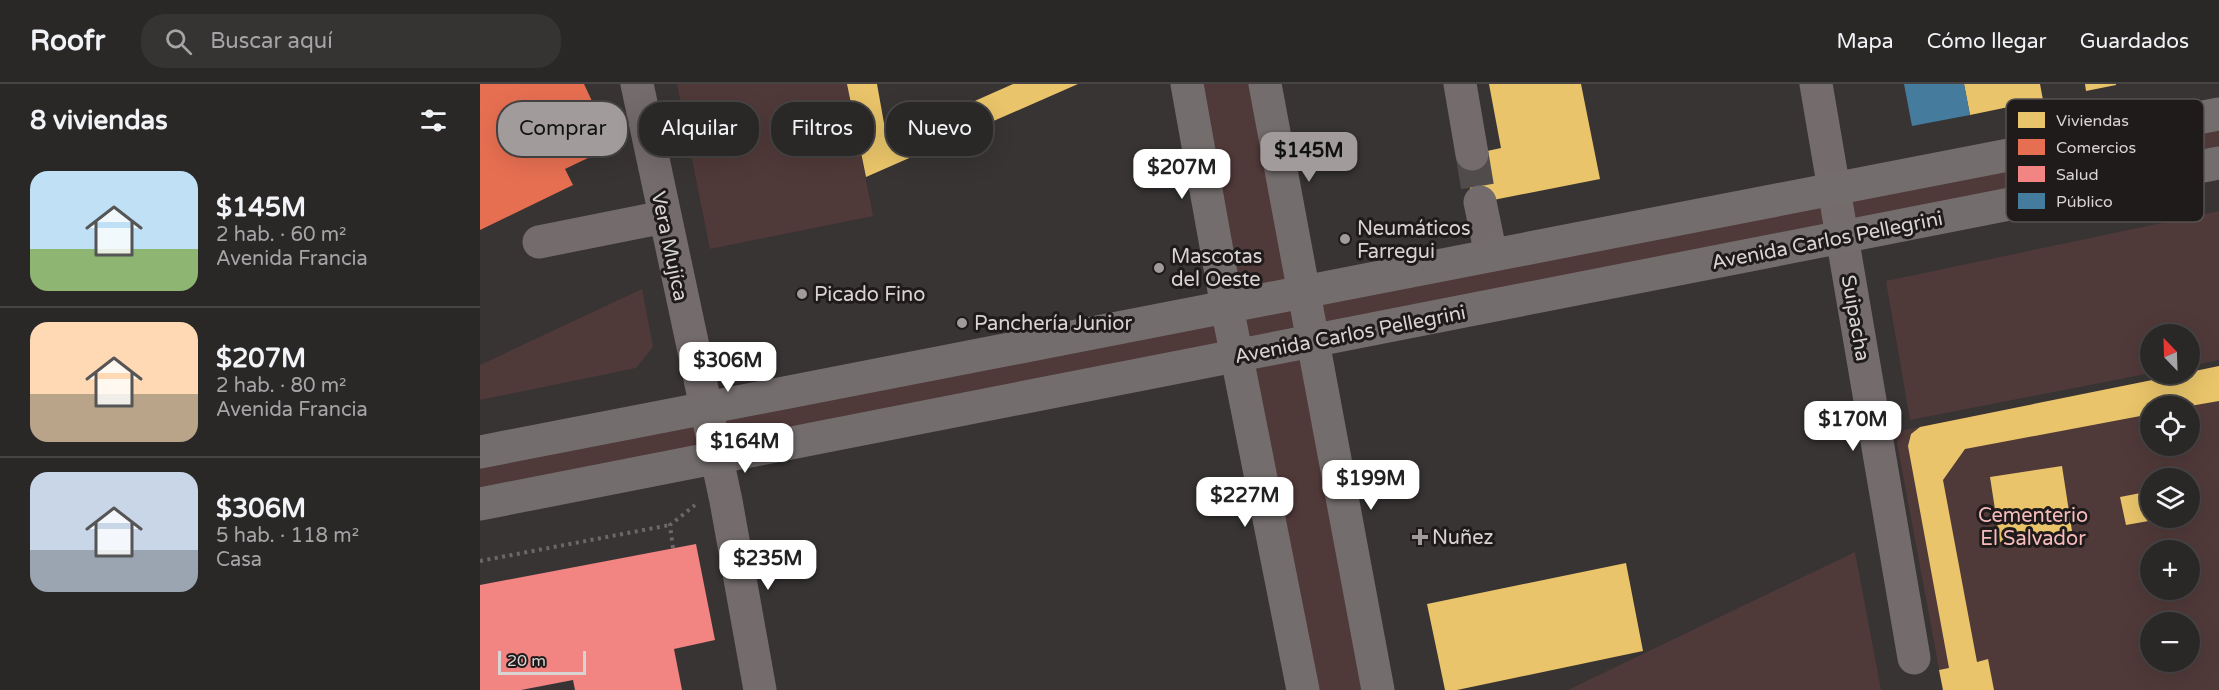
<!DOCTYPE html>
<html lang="es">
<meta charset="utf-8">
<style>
:root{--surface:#2a2727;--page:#363333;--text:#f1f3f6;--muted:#a5a5a7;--line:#464444;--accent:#a19b9b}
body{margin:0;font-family:"Varela Round",sans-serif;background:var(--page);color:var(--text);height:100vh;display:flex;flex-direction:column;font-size:22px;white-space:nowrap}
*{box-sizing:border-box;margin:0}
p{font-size:20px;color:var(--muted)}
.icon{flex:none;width:33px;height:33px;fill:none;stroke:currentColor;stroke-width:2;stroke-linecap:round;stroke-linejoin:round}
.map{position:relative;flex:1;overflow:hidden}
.drawer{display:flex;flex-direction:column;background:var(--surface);width:480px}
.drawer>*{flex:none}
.hud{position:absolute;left:18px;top:18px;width:570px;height:54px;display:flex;gap:12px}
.needle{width:39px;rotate:337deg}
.fabs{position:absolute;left:1660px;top:240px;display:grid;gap:12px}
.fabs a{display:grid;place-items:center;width:60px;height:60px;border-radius:50%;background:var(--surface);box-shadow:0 6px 24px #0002,0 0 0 2px var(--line);font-size:30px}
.scale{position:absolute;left:18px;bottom:15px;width:88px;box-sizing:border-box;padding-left:6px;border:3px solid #d9d3d3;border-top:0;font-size:16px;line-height:21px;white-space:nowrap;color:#d9d3d3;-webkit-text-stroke:4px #1f1b1b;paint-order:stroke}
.price{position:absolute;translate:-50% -51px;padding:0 14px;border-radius:12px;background:#fff;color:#222;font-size:20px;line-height:39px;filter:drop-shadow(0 2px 3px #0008)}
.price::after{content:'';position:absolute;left:50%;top:36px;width:18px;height:14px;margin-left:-9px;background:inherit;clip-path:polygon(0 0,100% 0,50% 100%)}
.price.active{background:var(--accent);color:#111}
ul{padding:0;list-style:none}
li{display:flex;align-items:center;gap:18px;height:150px;padding:0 30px}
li+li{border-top:2px solid var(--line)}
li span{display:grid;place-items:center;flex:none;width:168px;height:120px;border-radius:18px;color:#555}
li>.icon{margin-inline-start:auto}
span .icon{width:72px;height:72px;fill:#fffc;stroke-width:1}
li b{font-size:26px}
h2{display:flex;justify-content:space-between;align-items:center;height:72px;padding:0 30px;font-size:26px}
.tag{padding:0 21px;border-radius:24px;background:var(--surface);box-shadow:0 6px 24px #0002,0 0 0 2px var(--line);font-size:21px;line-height:54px}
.tag.active{background:var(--accent);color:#111}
header{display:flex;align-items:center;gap:36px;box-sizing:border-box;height:84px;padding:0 30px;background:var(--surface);border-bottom:2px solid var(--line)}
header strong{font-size:28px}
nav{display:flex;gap:33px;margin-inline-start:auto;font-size:21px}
.search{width:420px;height:54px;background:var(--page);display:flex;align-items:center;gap:15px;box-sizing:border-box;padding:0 21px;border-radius:24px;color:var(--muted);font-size:22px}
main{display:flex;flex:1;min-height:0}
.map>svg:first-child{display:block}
.green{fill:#503939;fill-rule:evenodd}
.homes{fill:#e9c46a}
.shops{fill:#e76f51}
.health{fill:#f28482}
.public{fill:#457b9d}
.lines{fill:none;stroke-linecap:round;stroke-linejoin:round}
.minor-tunnel{stroke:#504c4c;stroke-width:33;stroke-dasharray:33 16;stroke-linecap:butt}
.path{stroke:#6d6868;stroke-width:4;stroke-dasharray:3 4.5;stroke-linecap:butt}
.minor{stroke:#746c6c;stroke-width:33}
.major{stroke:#746d6d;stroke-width:33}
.poi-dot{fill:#a19b9b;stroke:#1f1b1b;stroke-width:2}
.labels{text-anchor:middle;stroke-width:6;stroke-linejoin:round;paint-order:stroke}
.poi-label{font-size:20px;fill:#d9d3d3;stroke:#1f1b1b;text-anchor:start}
.street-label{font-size:20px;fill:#d9d3d3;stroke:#1f1b1b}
.park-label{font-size:20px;fill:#f7bbbb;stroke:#1f1b1b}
.key{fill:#1f1b1b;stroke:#575252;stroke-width:1.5}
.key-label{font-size:16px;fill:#d9d3d3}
</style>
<header>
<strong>Roofr</strong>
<div class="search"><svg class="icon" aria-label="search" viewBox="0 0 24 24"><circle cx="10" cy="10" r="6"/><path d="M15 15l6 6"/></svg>Buscar aquí</div>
<nav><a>Mapa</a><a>Cómo llegar</a><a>Guardados</a></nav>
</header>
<main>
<section class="drawer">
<h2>8 viviendas<svg class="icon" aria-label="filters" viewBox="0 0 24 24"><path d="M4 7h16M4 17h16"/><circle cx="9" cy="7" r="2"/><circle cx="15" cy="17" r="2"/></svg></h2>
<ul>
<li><span style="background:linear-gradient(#bfe0f5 65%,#8fb573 0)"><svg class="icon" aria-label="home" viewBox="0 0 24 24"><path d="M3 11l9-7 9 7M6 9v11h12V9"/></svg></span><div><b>$145M</b><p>2 hab. · 60 m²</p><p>Avenida Francia</p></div></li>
<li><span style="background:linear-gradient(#ffd9b3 60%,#b9a48a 0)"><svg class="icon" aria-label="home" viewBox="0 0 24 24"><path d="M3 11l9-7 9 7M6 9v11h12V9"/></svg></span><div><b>$207M</b><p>2 hab. · 80 m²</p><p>Avenida Francia</p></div></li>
<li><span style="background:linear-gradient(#c9d6e8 65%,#9aa5b1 0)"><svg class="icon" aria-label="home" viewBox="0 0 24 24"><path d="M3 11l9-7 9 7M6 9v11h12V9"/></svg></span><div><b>$306M</b><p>5 hab. · 118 m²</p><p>Casa</p></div></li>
</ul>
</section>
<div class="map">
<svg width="1739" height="606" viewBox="0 0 1739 606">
<rect width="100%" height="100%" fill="#383434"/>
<path class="green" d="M197 0H367L393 132 230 165Z
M707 0H785L823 207 1739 30V79L833 257 898 606H823L757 273 0 420V368L747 223Z
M1739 127V276L1710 282V250H1671V289L1430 336 1406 197Z
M162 205 173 263 156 284 0 316V281Z
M1739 282V606H1463L1415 348 1702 290H1710V288ZM1671 322H1710V362H1671ZM1671 394H1710V434H1671ZM1671 466H1710V506H1671ZM1671 538H1710V578H1671Z
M1375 468 1401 606H1088Z"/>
<path class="homes" d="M367 0H397L407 56 533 0H598L386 93Z
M1009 0H1101L1120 95 993 120 984 72 1021 64Z
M1484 0H1560L1563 16 1490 31Z
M1605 0H1636V1L1606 7Z
M1739 282V317L1710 322H1671V330L1485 365 1463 396 1497 578 1508 575 1514 606H1463L1459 586 1469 584 1428 362 1431 350 1440 343 1702 290H1710V288Z
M1582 382 1592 447 1520 458 1510 393Z
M1671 407V434L1680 435 1646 441 1640 413Z
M1146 479 1163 567 977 606H965L947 520Z"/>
<path class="shops" d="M0 0H104L133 62 85 85 93 101 0 146Z"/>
<path class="health" d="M216 460 235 556 194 565 202 606H95L93 596 41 606H0V501Z"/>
<path class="public" d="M1424 0H1484L1490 31 1432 42Z"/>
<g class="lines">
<path class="minor-tunnel" d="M992 70 1000 118"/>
<path class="path" d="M193 464 190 441 215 421
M0 477 190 441"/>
<path class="minor" d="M157 0 246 417 280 606
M980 0 992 70
M1336 0 1434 574
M1000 118 1011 171
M59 158 184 133"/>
<path class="major" d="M707 0 747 223 823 606
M785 0 898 606
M0 368 1739 30
M0 420 1739 79"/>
</g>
<g class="poi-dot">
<circle cx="865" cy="155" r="6"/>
<circle cx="679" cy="184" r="6"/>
<circle cx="322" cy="210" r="6"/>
<circle cx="482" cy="239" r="6"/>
<path d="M937 444h6v6h6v6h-6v6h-6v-6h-6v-6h6z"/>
</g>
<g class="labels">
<g class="poi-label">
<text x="877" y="151">Neumáticos<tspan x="877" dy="23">Farregui</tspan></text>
<text x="691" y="179">Mascotas<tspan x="691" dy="23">del Oeste</tspan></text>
<text x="334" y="217">Picado Fino</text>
<text x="494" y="246">Panchería Junior</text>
<text x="952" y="460">Nuñez</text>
</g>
<g class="street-label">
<text transform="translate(1347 156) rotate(-11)" y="7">Avenida Carlos Pellegrini</text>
<text transform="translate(190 162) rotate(78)" y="7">Vera Mujíca</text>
<text transform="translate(1376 234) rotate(80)" y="7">Suipacha</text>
<text transform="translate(870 250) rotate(-11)" y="7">Avenida Carlos Pellegrini</text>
</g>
<g class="park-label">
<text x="1553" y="438">Cementerio<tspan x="1553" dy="23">El Salvador</tspan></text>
</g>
</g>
<rect x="1526" y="15" width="198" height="123" rx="9" class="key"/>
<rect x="1538" y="28" width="27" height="16" fill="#e9c46a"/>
<rect x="1538" y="55" width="27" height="16" fill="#e76f51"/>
<rect x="1538" y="82" width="27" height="16" fill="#f28482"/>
<rect x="1538" y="109" width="27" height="16" fill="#457b9d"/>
<g class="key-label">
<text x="1576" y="42">Viviendas</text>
<text x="1576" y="69">Comercios</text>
<text x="1576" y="96">Salud</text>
<text x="1576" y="123">Público</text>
</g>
</svg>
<div class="fabs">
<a><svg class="needle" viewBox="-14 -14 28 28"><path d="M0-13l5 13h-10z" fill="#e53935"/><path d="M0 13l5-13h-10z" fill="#a5a5a7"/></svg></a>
<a><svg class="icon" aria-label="locate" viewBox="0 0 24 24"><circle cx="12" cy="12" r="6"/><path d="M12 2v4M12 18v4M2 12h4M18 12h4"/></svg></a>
<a><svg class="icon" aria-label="layers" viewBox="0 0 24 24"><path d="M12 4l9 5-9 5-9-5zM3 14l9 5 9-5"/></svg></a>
<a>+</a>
<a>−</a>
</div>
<div class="scale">20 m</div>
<b class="price active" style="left:829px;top:99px">$145M</b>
<b class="price" style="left:702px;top:116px">$207M</b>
<b class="price" style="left:248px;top:309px">$306M</b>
<b class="price" style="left:1373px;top:368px">$170M</b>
<b class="price" style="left:265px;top:390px">$164M</b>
<b class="price" style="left:891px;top:427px">$199M</b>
<b class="price" style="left:765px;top:444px">$227M</b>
<b class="price" style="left:288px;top:507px">$235M</b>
<div class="hud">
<a class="tag active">Comprar</a>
<a class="tag">Alquilar</a>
<a class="tag">Filtros</a>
<a class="tag">Nuevo</a>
</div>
</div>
</main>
